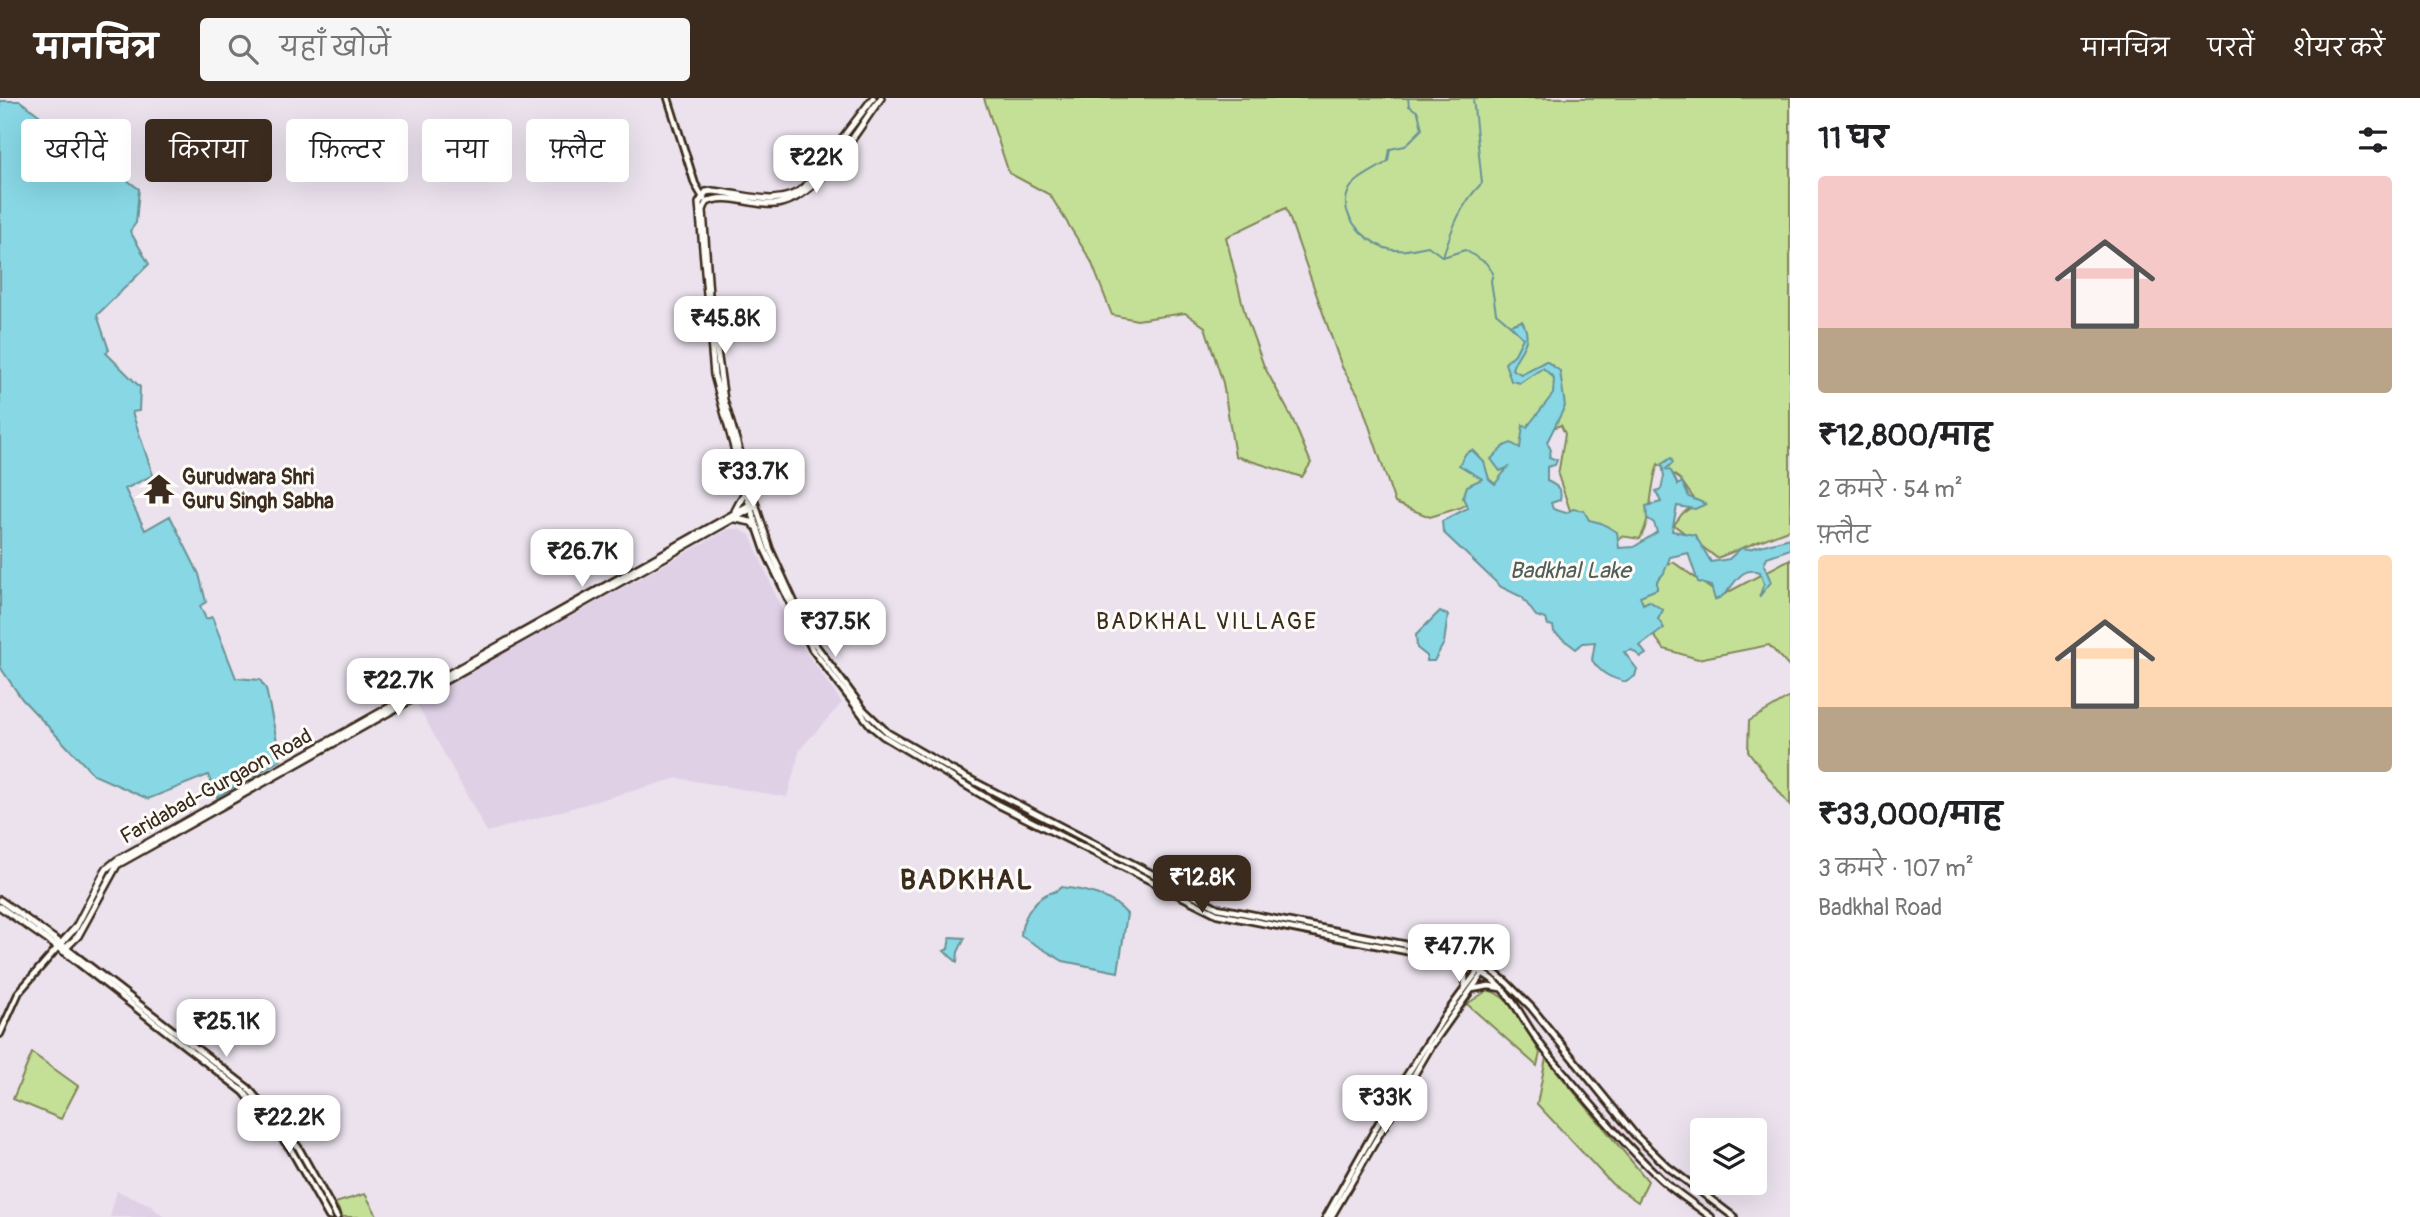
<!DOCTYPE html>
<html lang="hi">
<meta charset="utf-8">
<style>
:root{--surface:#fff;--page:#f6f6f6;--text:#202124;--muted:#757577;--accent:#3b2a1e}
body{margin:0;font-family:Pangolin,"Playpen Sans Deva",sans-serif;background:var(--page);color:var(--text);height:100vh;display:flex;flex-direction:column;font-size:26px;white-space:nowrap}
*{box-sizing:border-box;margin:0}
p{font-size:23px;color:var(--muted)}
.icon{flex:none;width:38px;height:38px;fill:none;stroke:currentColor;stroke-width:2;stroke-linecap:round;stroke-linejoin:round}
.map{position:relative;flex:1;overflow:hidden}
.panel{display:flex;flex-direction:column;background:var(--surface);width:630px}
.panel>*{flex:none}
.top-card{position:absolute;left:21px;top:21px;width:665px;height:63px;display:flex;gap:14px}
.fabs{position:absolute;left:1690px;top:1020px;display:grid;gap:14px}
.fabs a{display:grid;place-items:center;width:77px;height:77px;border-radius:7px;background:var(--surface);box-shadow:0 7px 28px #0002;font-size:35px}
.price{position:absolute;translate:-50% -60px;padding:0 16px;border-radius:14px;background:#fff;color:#222;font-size:23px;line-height:46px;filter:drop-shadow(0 2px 4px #0008)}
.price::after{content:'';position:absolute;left:50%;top:42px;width:21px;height:16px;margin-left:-10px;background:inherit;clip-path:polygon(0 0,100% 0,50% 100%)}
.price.on{background:var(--accent);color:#fff}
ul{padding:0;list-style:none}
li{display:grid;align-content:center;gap:14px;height:371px;padding:0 28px}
li span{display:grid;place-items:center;height:217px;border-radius:7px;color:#555}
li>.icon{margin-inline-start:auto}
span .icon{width:126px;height:126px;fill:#fffc;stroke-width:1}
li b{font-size:30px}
h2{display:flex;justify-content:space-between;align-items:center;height:84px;padding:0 28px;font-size:30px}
.tag{padding:0 24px;border-radius:7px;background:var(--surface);box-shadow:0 7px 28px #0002;font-size:24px;line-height:63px}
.tag.on{background:var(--accent);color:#fff}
header{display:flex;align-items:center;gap:42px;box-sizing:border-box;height:98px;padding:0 35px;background:var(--accent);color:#fff}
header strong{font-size:33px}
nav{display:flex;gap:38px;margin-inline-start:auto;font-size:24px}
.search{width:490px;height:63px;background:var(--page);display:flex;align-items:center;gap:18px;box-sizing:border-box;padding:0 24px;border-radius:7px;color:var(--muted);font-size:26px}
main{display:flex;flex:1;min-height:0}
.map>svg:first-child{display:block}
.built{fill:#dfd0e6}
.green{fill:#c4e097;stroke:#80855a;stroke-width:2}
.water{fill:#88d7e5;stroke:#699295;stroke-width:2}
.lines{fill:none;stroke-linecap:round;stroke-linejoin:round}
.stream{stroke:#699295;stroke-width:2}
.tertiary-casing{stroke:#3b2a1e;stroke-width:10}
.secondary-casing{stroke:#3b2a1e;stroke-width:10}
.tertiary{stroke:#fdfcf7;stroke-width:4.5}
.secondary{stroke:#fdfcf7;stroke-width:5}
.labels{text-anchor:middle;stroke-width:6;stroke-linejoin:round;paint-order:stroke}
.poi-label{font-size:21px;font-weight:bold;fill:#3b2a1e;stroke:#fdfcf7;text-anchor:start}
.street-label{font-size:21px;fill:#3b2a1e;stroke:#fdfcf7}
.water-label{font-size:23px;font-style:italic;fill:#525e5a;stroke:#fdfcf7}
.neighbourhood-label{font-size:23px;letter-spacing:2px;fill:#3b2a1e;stroke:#fdfcf7}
.district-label{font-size:28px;font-weight:bold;letter-spacing:2px;fill:#3b2a1e;stroke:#fdfcf7}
</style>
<header>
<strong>मानचित्र</strong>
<div class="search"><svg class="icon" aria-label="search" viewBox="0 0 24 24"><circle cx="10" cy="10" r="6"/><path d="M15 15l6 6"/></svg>यहाँ खोजें</div>
<nav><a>मानचित्र</a><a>परतें</a><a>शेयर करें</a></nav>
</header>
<main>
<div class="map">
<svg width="1790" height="1119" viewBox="0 0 1790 1119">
<rect width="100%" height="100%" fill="#ebe2ed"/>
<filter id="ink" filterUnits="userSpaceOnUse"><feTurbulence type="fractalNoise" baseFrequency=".0143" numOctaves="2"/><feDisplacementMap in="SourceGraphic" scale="14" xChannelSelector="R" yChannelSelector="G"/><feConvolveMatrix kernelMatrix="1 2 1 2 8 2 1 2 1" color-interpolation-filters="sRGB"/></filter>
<g filter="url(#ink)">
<path class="built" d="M729 431H739L750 437 790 531 842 605 800 651 787 699 678 680 487 734 416 604Z
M117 1093 151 1108 164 1119H110Z"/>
<path class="green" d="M984 0H1790V431L1717 460 1674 427 1682 416 1697 405 1680 381 1658 366C1649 392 1653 417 1640 441L1621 438 1601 472 1576 430 1558 377 1565 336 1561 327 1544 333 1505 384 1459 410 1430 419 1395 405 1359 298 1342 269 1286 110 1226 139 1245 216 1264 268 1292 320 1311 365 1302 379 1235 358 1223 285 1205 229 1185 215 1137 222 1112 217 1091 163 1050 97 1009 75Z
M1790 461V570L1769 547 1698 561 1664 551 1629 504 1632 482 1673 464 1721 498Z
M1790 599V708L1748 653 1749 623Z
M1488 892C1515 900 1528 933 1540 955L1537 968 1467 906Z
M32 955 78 988 61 1021 13 1001Z
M1546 960 1648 1083 1638 1104 1612 1086 1537 1006Z
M365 1096 378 1119H343L335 1105Z"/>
<path class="water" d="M0 3H20L139 91 136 125 130 133 149 166 97 217 109 252 106 255 140 289 139 313 132 314 153 377 125 391 145 432 170 418 199 476 206 504 200 508 206 521 212 519 236 580 260 582 266 591 281 662 217 699 208 677 148 701 94 677 22 601 0 569Z
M1522 223C1535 245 1517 253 1512 271L1521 276 1546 263 1560 273 1565 308 1547 344 1551 352 1549 359 1557 362 1555 367 1547 369V383C1556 387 1563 391 1560 402L1551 405 1553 411 1566 415 1573 411 1584 413 1589 422 1601 425 1617 434 1619 450 1634 449 1657 434 1654 425 1647 420 1646 408 1661 404 1656 393 1661 391 1664 378 1662 366 1671 360 1673 365 1666 371 1671 373 1678 387 1682 384 1689 399 1706 406 1695 411 1677 408 1672 433 1695 437 1711 464 1729 461 1741 450 1749 451 1790 440V451L1767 459 1764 467 1771 484 1759 499 1764 486 1760 474C1736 466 1734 496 1715 502L1711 488 1698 484 1688 455 1670 459 1664 475 1657 483V491L1640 498 1643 506 1649 503 1663 512 1658 521 1664 530 1640 548 1646 556 1641 559 1632 552 1624 554 1637 571 1635 578 1626 584C1611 580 1601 576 1592 562L1595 544 1583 545 1576 551 1554 534 1553 528 1548 527 1546 521 1536 518 1522 499 1501 489 1443 434 1442 423 1468 410 1463 400 1467 388 1482 381 1459 367 1466 355 1472 352 1484 364 1489 381 1495 386 1507 370 1500 373 1491 361 1504 348 1511 345 1520 350 1523 327 1527 329 1553 296 1554 280 1543 270 1520 285 1511 283 1505 265 1515 256 1523 240 1510 227Z
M1440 513 1448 517 1444 545 1434 563H1427V558L1417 550 1416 537Z
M1061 789C1085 792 1111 797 1127 816L1118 874 1063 863 1021 838C1021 823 1032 803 1047 796 1054 793 1056 795 1061 789Z
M950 839 965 840 958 854 957 864 944 853 948 851Z"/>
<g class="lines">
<path class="stream" d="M1408 0 1409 8 1418 14 1422 31 1405 48 1390 51 1388 63C1377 72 1355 80 1349 92 1337 116 1363 141 1385 150 1398 155 1414 151 1428 148L1443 159 1465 152 1486 165 1493 175 1491 183 1496 215 1510 227
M1443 158C1452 130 1461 106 1482 85L1473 0"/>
<g class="tertiary-casing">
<path id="tertiary" d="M668 0 695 86 704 101
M756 408 770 451 811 541 864 612 888 635 952 672 1218 810 1454 856 1486 868 1506 884 1531 909 1635 1037 1668 1069 1734 1119
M751 411 765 452 812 551 871 628 883 638 997 706 1217 816 1457 863C1515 884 1514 915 1548 956 1584 998 1620 1042 1660 1080 1675 1094 1694 1106 1711 1119
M66 850 248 990 298 1049 337 1119
M63 853 244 994 290 1050 329 1119
M1458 865 1465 877V888
M1472 891 1489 888 1501 890
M0 936 19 894 58 849
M1326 1119 1395 996 1444 919 1480 870
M1331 1119 1431 948 1485 872"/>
</g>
<g class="secondary-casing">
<path id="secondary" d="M750 408 714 277 699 105 706 94 712 93C743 95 778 112 805 89L873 0
M735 413 745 394
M736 421 751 424 758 431
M0 802 63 847
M0 809 63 853 78 838 117 767 756 408 724 302 709 196 703 112 706 105C721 95 748 105 765 106 814 112 854 35 881 0
M58 849 76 829 106 771 117 762 755 404"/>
</g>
<use href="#tertiary" class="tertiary"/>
<use href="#secondary" class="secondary"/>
</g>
</g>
<defs>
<g id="temple-bare" transform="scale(2.415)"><path d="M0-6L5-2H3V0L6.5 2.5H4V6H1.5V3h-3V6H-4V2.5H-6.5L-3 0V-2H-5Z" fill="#3b2a1e" stroke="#fdfcf7" stroke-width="2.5" paint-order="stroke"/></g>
</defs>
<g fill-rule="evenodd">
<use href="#temple-bare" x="159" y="391"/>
</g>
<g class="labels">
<g class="poi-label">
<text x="182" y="386">Gurudwara Shri<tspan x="182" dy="24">Guru Singh Sabha</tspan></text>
</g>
<g class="street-label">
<text transform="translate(216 688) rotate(-29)" y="7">Faridabad-Gurgaon Road</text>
</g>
<g class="water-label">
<text x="1570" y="480">Badkhal Lake</text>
</g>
<g class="neighbourhood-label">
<text x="1207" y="531">BADKHAL VILLAGE</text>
</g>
<g class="district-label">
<text x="967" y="791">BADKHAL</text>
</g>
</g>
</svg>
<div class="fabs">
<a><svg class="icon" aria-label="layers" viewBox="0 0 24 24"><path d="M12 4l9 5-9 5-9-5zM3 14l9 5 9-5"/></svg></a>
</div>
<b class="price" style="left:816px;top:97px">₹22K</b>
<b class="price" style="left:725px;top:258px">₹45.8K</b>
<b class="price" style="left:753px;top:411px">₹33.7K</b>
<b class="price" style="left:582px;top:491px">₹26.7K</b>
<b class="price" style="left:835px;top:561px">₹37.5K</b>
<b class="price" style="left:398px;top:620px">₹22.7K</b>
<b class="price on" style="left:1202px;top:817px">₹12.8K</b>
<b class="price" style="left:1459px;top:886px">₹47.7K</b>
<b class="price" style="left:226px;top:961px">₹25.1K</b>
<b class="price" style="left:1385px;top:1037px">₹33K</b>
<b class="price" style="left:289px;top:1057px">₹22.2K</b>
<div class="top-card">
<a class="tag">खरीदें</a>
<a class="tag on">किराया</a>
<a class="tag">फ़िल्टर</a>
<a class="tag">नया</a>
<a class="tag">फ़्लैट</a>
</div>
</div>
<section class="panel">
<h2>11 घर<svg class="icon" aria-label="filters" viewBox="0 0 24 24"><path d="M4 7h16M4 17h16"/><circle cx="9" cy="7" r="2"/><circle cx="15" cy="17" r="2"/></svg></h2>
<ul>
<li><span style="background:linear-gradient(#f6c9c9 70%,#b9a48a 0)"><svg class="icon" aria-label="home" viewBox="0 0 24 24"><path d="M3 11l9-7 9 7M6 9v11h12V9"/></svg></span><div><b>₹12,800/माह</b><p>2 कमरे · 54 m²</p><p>फ़्लैट</p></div></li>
<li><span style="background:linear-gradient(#ffd9b3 70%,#b9a48a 0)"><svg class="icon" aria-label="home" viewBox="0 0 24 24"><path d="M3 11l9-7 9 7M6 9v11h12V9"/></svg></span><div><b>₹33,000/माह</b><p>3 कमरे · 107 m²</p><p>Badkhal Road</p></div></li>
</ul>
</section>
</main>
